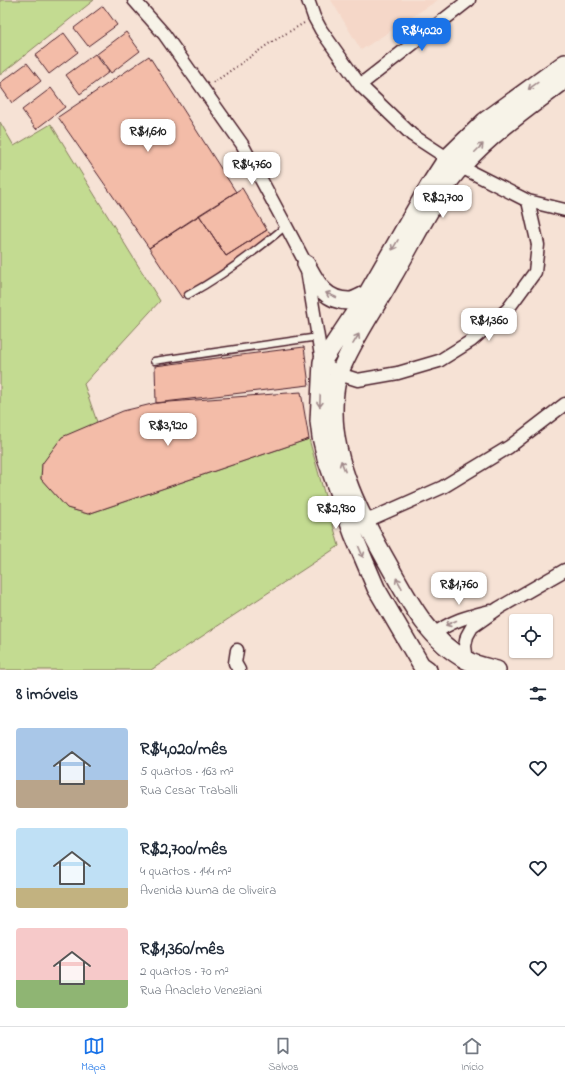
<!DOCTYPE html>
<html lang="pt">
<meta charset="utf-8">
<style>
:root{--surface:#fff;--page:#f6f6f7;--text:#1f2937;--muted:#747a83;--line:#e0e1e3;--accent:#1a73e8}
body{margin:0;font-family:"Indie Flower",sans-serif;background:var(--page);color:var(--text);height:100vh;display:flex;flex-direction:column;font-size:15px;white-space:nowrap}
*{box-sizing:border-box;margin:0}
p{font-size:13px;color:var(--muted)}
.icon{flex:none;width:22px;height:22px;fill:none;stroke:currentColor;stroke-width:2;stroke-linecap:round;stroke-linejoin:round}
.map{position:relative;height:670px;overflow:hidden}
.side{display:flex;flex-direction:column;background:var(--surface);flex:1}
.side>*{flex:none}
.controls{position:absolute;left:509px;top:614px;display:grid;gap:8px}
.controls a{display:grid;place-items:center;width:44px;height:44px;border-radius:4px;background:var(--surface);box-shadow:0 1px 3px #0004;font-size:20px}
.price{position:absolute;translate:-50% -34px;padding:0 9px;border-radius:8px;background:#fff;color:#222;font-size:13px;line-height:26px;filter:drop-shadow(0 1px 2px #0008)}
.price::after{content:'';position:absolute;left:50%;top:24px;width:12px;height:9px;margin-left:-6px;background:inherit;clip-path:polygon(0 0,100% 0,50% 100%)}
.price.current{background:var(--accent);color:#fff}
ul{padding:0;list-style:none}
li{display:flex;align-items:center;gap:12px;height:100px;padding:0 16px}
li span{display:grid;place-items:center;flex:none;width:112px;height:80px;border-radius:4px;color:#555}
li>.icon{margin-inline-start:auto}
span .icon{width:48px;height:48px;fill:#fffc;stroke-width:1}
li b{font-size:17px}
h2{display:flex;justify-content:space-between;align-items:center;height:48px;padding:0 16px;font-size:17px}
.menu{display:flex;justify-content:space-around;align-items:center;height:56px;border-top:1px solid var(--line);background:var(--surface);font-size:11px;color:var(--muted)}
.menu a{display:grid;justify-items:center;gap:2px}
.menu .current{color:var(--accent)}
.map>svg:first-child{display:block}
.built{fill:#f5d7c8}
.green{fill:#c3db91;stroke:#867d5e}
.building{fill:#f3bca8;stroke:#4a1f2b}
.lines{fill:none;stroke-linecap:round;stroke-linejoin:round}
.lane-casing{stroke:#4a1f2b;stroke-width:9}
.street-casing{stroke:#4a1f2b;stroke-width:15}
.secondary-casing{stroke:#4a1f2b;stroke-width:20}
.path{stroke:#4a1f2b;stroke-width:2;stroke-dasharray:1 3;stroke-linecap:butt}
.lane{stroke:#f7f3e8;stroke-width:6}
.street{stroke:#f7f3e8;stroke-width:12}
.secondary{stroke:#f7f3e8;stroke-width:17}
.oneway{stroke:#a0898a}
</style>
<div class="map">
<svg width="565" height="670" viewBox="0 0 565 670">
<rect width="100%" height="100%" fill="#f6e2d5"/>
<filter id="ink" filterUnits="userSpaceOnUse"><feTurbulence type="fractalNoise" baseFrequency=".025" numOctaves="2"/><feDisplacementMap in="SourceGraphic" scale="8" xChannelSelector="R" yChannelSelector="G"/><feConvolveMatrix kernelMatrix="1 2 1 2 8 2 1 2 1" color-interpolation-filters="sRGB"/></filter>
<g filter="url(#ink)">
<path class="built" d="M331 0H438L361 50Z"/>
<path class="green" d="M0 0H94L0 75Z
M0 122 14 146 51 124 160 301 84 384 97 422 42 464 41 479 67 508 88 514 309 439 339 546 151 670H0Z"/>
<path class="building" d="M103 6 117 25 88 46 74 28Z
M126 32 140 51 111 73 97 54Z
M64 33 78 52 49 74 35 55Z
M95 54 109 72 80 94 66 75Z
M149 56 236 192 149 248 58 117Z
M27 63 41 81 12 103 0 86V83Z
M51 88 65 107 36 129 22 110Z
M242 188 267 230 226 256 199 215Z
M199 215 226 256 267 230 273 235 182 298 149 248Z
M304 347 309 385 156 403 155 366Z
M301 392 309 439 88 514 67 508 41 479 42 464 62 437 123 411 156 403Z"/>
<g class="lines">
<g class="lane-casing">
<path id="lane" d="M188 295C223 276 256 251 286 226
M154 361 318 337"/>
</g>
<g class="street-casing">
<path id="street" d="M134 0 164 34 242 144 286 226 306 264 322 362 339 374 358 380 398 373 439 361 471 341 508 309 535 272 538 245 528 201
M308 0 314 17 321 30 360 85 412 135 461 167 528 201 565 210
M360 85 469 0
M361 526 364 522 443 487 509 447 565 404
M433 635C450 621 469 616 490 611
M237 650 235 663 239 670
M467 661 465 646 467 636 472 627 499 608 565 570"/>
</g>
<g class="secondary-casing">
<path id="secondary" d="M306 264C316 282 324 301 349 301 355 301 362 296 367 294
M428 670 421 665 376 588 353 534 326 458 321 437 319 421 322 362 367 294 429 186 447 158 485 121 565 63
M497 670C487 667 475 665 466 660 427 639 407 597 386 560 361 516 334 464 334 412 334 399 335 383 340 372 353 339 375 309 392 278 413 243 435 194 463 165 493 132 529 107 565 80"/>
</g>
<path class="path" d="M213 83 270 43 304 23"/>
<use href="#lane" class="lane"/>
<use href="#street" class="street"/>
<use href="#secondary" class="secondary"/>
</g>
<defs><path id="oneway-shaft" d="M-6 0H5M1.5-3L5.5 0L1.5 3" fill="none" stroke-width="1.6" stroke-linecap="round" stroke-linejoin="round"/></defs>
<g class="oneway">
<use href="#oneway-shaft" transform="translate(533 86) rotate(144)"/>
<use href="#oneway-shaft" transform="translate(479 148) rotate(-45)"/>
<use href="#oneway-shaft" transform="translate(395 245) rotate(120)"/>
<use href="#oneway-shaft" transform="translate(331 295) rotate(-156)"/>
<use href="#oneway-shaft" transform="translate(356 339) rotate(-59)"/>
<use href="#oneway-shaft" transform="translate(320 401) rotate(92)"/>
<use href="#oneway-shaft" transform="translate(343 466) rotate(-111)"/>
<use href="#oneway-shaft" transform="translate(361 552) rotate(67)"/>
<use href="#oneway-shaft" transform="translate(399 583) rotate(-119)"/>
<use href="#oneway-shaft" transform="translate(451 623) rotate(156)"/>
</g>
</g>
</svg>
<div class="controls">
<a><svg class="icon" aria-label="locate" viewBox="0 0 24 24"><circle cx="12" cy="12" r="6"/><path d="M12 2v4M12 18v4M2 12h4M18 12h4"/></svg></a>
</div>
<b class="price current" style="left:422px;top:52px">R$4,020</b>
<b class="price" style="left:148px;top:153px">R$1,610</b>
<b class="price" style="left:252px;top:186px">R$4,760</b>
<b class="price" style="left:443px;top:219px">R$2,700</b>
<b class="price" style="left:489px;top:342px">R$1,360</b>
<b class="price" style="left:168px;top:447px">R$3,920</b>
<b class="price" style="left:336px;top:530px">R$2,930</b>
<b class="price" style="left:459px;top:606px">R$1,760</b>
</div>
<section class="side">
<h2>8 imóveis<svg class="icon" aria-label="filters" viewBox="0 0 24 24"><path d="M4 7h16M4 17h16"/><circle cx="9" cy="7" r="2"/><circle cx="15" cy="17" r="2"/></svg></h2>
<ul>
<li><span style="background:linear-gradient(#a9c7e8 65%,#b9a48a 0)"><svg class="icon" aria-label="home" viewBox="0 0 24 24"><path d="M3 11l9-7 9 7M6 9v11h12V9"/></svg></span><div><b>R$4,020/mês</b><p>5 quartos · 163 m²</p><p>Rua Cesar Traballi</p></div><svg class="icon" aria-label="heart" viewBox="0 0 24 24"><path d="M12 20l-8-8c-3-5 5-10 8-4 3-6 11-1 8 4z"/></svg></li>
<li><span style="background:linear-gradient(#bfe0f5 75%,#c2b280 0)"><svg class="icon" aria-label="home" viewBox="0 0 24 24"><path d="M3 11l9-7 9 7M6 9v11h12V9"/></svg></span><div><b>R$2,700/mês</b><p>4 quartos · 144 m²</p><p>Avenida Numa de Oliveira</p></div><svg class="icon" aria-label="heart" viewBox="0 0 24 24"><path d="M12 20l-8-8c-3-5 5-10 8-4 3-6 11-1 8 4z"/></svg></li>
<li><span style="background:linear-gradient(#f6c9c9 65%,#8fb573 0)"><svg class="icon" aria-label="home" viewBox="0 0 24 24"><path d="M3 11l9-7 9 7M6 9v11h12V9"/></svg></span><div><b>R$1,360/mês</b><p>2 quartos · 70 m²</p><p>Rua Anacleto Veneziani</p></div><svg class="icon" aria-label="heart" viewBox="0 0 24 24"><path d="M12 20l-8-8c-3-5 5-10 8-4 3-6 11-1 8 4z"/></svg></li>
</ul>
</section>
<nav class="menu">
<a class="current"><svg class="icon" aria-label="map" viewBox="0 0 24 24"><path d="M3 6l6-2 6 2 6-2v14l-6 2-6-2-6 2zM9 4v14M15 6v14"/></svg>Mapa</a>
<a><svg class="icon" aria-label="saved" viewBox="0 0 24 24"><path d="M7 4h10v16l-5-4-5 4z"/></svg>Salvos</a>
<a><svg class="icon" aria-label="home" viewBox="0 0 24 24"><path d="M3 11l9-7 9 7M6 9v11h12V9"/></svg>Início</a>
</nav>
